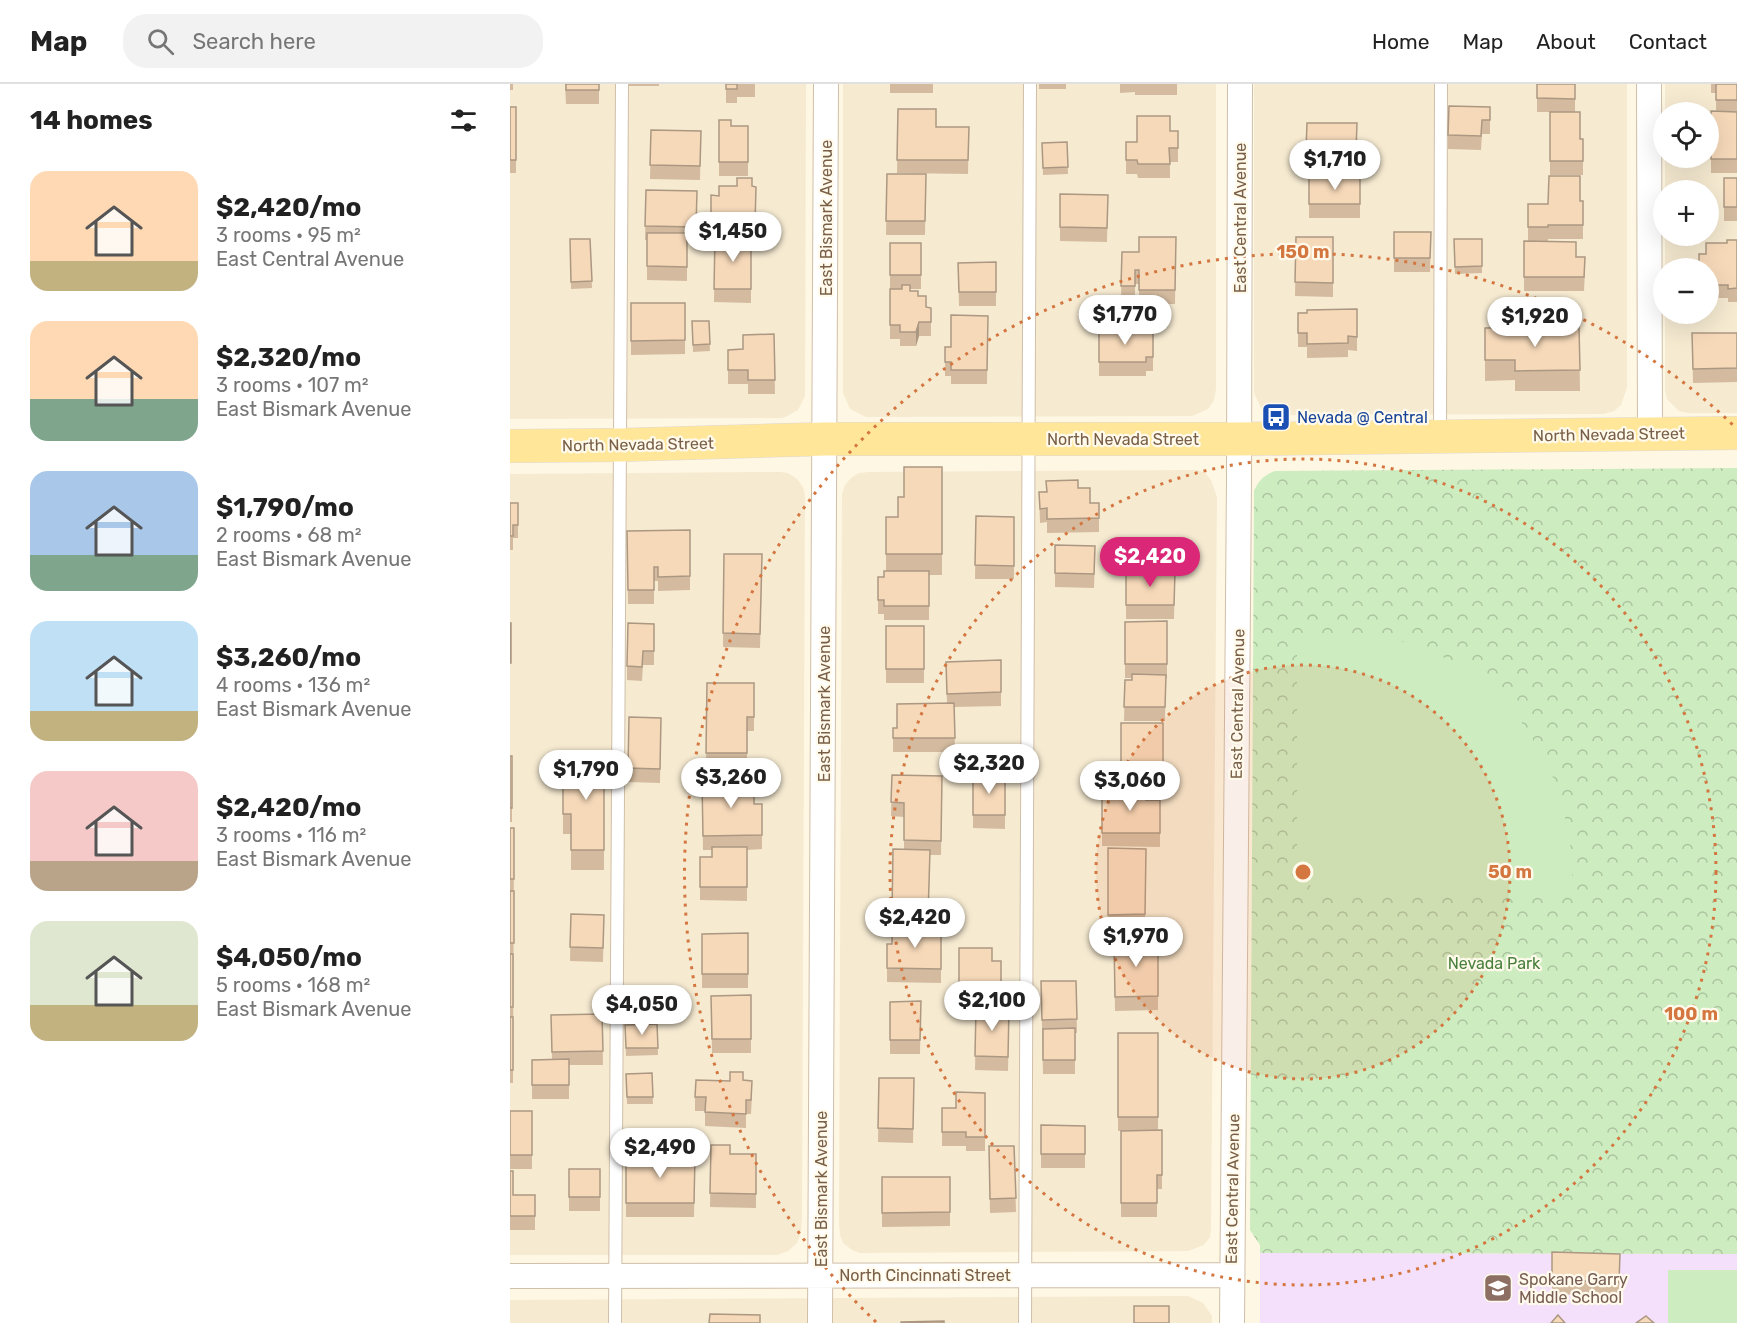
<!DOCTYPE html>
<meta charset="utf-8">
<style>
:root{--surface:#fff;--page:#f2f2f2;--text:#222;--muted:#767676;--line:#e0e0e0;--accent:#db2777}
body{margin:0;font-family:Rubik,sans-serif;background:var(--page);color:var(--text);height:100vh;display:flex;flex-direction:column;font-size:22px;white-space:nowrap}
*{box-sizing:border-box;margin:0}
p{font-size:20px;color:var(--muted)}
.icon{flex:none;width:33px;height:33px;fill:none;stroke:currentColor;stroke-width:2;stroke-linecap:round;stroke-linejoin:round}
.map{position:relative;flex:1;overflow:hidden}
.side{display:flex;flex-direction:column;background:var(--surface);width:510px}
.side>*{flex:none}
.fabs{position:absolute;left:1143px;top:18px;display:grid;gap:12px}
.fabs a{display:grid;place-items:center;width:66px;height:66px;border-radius:50%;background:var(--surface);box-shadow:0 6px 24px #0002;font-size:30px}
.price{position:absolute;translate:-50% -51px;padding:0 14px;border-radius:21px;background:#fff;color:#222;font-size:20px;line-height:39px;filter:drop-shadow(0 2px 3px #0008)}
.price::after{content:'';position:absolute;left:50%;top:36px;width:18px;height:14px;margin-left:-9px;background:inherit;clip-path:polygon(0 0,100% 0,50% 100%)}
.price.selected{background:var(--accent);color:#fff}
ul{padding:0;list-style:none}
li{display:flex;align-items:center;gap:18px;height:150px;padding:0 30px}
li span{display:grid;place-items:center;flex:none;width:168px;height:120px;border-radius:18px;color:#555}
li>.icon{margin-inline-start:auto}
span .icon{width:72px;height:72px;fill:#fffc;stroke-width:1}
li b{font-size:26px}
h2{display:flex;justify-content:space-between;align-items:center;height:72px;padding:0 30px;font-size:26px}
header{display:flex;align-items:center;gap:36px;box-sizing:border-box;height:84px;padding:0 30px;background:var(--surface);border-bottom:2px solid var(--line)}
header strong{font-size:28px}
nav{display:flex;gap:33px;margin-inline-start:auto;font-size:21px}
.search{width:420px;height:54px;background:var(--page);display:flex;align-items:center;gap:15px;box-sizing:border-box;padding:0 21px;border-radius:24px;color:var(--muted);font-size:22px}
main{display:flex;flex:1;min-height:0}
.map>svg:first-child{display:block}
.residential{fill:#f6ead1}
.education{fill:#f4e0fa}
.forest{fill:url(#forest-crowns)}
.pitch{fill:#cdedc0}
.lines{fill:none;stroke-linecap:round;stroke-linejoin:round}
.lane-casing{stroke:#d0bfa9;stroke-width:14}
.street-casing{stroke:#d0bfa9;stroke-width:26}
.primary-casing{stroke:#dfd9d3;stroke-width:34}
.lane{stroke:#fff;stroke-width:12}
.street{stroke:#fff;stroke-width:24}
.primary{stroke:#ffe699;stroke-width:33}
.wall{fill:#d4bb9f}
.shaded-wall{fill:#ac9882}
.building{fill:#f6d9b9;stroke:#ac9882;stroke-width:1.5}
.ring{fill:none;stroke:#d47640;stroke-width:3;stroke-dasharray:3 6}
.labels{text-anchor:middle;stroke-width:4.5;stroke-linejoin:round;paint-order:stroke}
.street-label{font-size:16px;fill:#795f47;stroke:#fffaeb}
.transit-label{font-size:16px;fill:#164399;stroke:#fffaeb;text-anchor:start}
.park-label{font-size:16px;fill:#49803e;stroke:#fffaeb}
.education-label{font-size:16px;fill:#785e54;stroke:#fffaeb;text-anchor:start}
.centre{fill:#d47640;stroke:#fffaeb;stroke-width:3}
.ring-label{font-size:18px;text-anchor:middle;font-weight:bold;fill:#d47640;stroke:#fffaeb;stroke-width:4.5;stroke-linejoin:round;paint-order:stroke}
</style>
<header>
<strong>Map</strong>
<div class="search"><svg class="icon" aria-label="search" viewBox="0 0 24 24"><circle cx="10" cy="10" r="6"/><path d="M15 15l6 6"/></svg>Search here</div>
<nav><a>Home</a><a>Map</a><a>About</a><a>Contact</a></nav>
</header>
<main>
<section class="side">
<h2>14 homes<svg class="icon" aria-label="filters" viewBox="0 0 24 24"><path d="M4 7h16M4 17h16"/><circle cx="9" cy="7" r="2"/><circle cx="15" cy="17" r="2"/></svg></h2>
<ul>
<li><span style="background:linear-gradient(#ffd9b3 75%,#c2b280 0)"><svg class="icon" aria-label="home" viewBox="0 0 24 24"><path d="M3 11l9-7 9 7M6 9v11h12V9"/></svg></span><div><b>$2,420/mo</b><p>3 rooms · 95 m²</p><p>East Central Avenue</p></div></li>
<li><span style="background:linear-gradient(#ffd9b3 65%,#7fa58c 0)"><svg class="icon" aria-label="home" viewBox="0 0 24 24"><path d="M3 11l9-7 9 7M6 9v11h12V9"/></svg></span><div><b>$2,320/mo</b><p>3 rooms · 107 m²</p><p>East Bismark Avenue</p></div></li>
<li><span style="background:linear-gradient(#a9c7e8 70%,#7fa58c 0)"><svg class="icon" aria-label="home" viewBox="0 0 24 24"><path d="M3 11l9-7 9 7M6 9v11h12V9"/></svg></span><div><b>$1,790/mo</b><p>2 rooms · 68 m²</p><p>East Bismark Avenue</p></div></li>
<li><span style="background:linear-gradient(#bfe0f5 75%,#c2b280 0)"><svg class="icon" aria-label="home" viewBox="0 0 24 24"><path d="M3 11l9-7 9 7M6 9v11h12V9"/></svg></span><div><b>$3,260/mo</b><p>4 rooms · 136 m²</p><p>East Bismark Avenue</p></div></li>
<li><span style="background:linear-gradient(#f6c9c9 75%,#b9a48a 0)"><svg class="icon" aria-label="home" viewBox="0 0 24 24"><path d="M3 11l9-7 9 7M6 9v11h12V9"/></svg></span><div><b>$2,420/mo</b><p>3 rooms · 116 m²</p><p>East Bismark Avenue</p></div></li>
<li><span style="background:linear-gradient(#dfe7d0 70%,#c2b280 0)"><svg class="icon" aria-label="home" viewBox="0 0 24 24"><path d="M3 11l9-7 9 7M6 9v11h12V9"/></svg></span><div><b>$4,050/mo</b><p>5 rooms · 168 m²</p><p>East Bismark Avenue</p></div></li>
</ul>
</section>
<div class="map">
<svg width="1227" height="1239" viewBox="0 0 1227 1239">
<defs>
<pattern id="forest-crowns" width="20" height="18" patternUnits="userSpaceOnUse" patternTransform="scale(1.5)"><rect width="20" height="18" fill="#cdedc0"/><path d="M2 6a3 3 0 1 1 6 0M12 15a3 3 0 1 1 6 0" fill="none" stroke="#abc39e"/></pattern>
</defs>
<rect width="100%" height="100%" fill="#fef7e3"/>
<path class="residential" d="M0 0H296L295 312 288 326 273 334 0 335Z
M333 0H706V305L704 316 698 325 682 332 356 333 340 325 333 309Z
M744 0H1117V303L1111 321 1104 327 1093 330 770 331 751 324 744 309Z
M1155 0H1227V329H1178L1169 327 1157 315 1155 306V230H1198V184H1155V152H1198V106H1155V74H1198V28H1155Z
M687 386 695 389 701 396 707 413 701 1145 700 1153 694 1161 678 1167 350 1169 342 1166 333 1159 330 1151 329 1140 332 410 335 401 341 394 349 389 359 388Z
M270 388 278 389 287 395 293 403 295 412 292 1133 291 1148 287 1159 278 1167 267 1171H0V390Z
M678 1212 693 1219 702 1232V1239H0V1216Z"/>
<path class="education" d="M750 1169 1227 1170V1239H750Z"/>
<path class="forest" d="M1227 384V1170L750 1169V1161L740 1146 744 407C749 396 754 391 765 387Z"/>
<path class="pitch" d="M787 550H849L901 559 953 582 997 616 1025 659 1047 701 1060 755 1063 807 811 812 787 788Z
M1158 1186H1227V1239H1158Z"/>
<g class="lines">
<g class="lane-casing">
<path id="lane" d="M930 351 931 0
M105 1239 112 0
M515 1239 520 0"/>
</g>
<g class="street-casing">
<path id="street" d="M1139 0 1140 349
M0 1192 722 1191
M310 1239 316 0
M722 1239 729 395 730 0"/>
</g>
<g class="primary-casing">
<path id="primary" d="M0 362 110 361 315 355H729L1227 349"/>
</g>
<use href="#lane" class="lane"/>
<use href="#street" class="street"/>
<use href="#primary" class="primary"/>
</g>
<path class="wall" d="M0 0H3V6H0Z
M55 0H89V20H56Z
M119 0H149V2H119Z
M216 0H245V13H227V19H216Z
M380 0H423V9H380Z
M529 0H556V5H529Z
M610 0H667V11H625V8L610 9Z
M1027 0H1065V28L1070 55H1073V91H1040V28H1027Z
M1201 0H1227V89H1201V27L1206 28V9H1201Z
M0 23H6V89H0Z
M980 23V50H972L971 66 938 65V51Z
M388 25 426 43H459L458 90 387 89Z
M209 36 221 42H238V92H209Z
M797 39H847L846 80H796Z
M141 46 191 47 190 96 140 95Z
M660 47H668V78H660V94H628L627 90H616V58H627Z
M557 58 558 90 533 91 532 59Z
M377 90H416L415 151H376Z
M799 94H850V134H799Z
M1214 94H1227V137H1214Z
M242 102 246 116 245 154H241V219L204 218 205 153H215V151L201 150V111L209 112Z
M136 106 187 107 186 157H177V197L137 196V156H135Z
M550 110 598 111 597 158 550 157Z
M1073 117V155H1038V157H1018V120H1038Z
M884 148H921L920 188H884Z
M666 153 665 220H629V200H625V216H611L612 168H629Z
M786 153H823V213L785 212Z
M60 155H80L82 204 61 205Z
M944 155H972V189L945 190Z
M1227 156V218H1218V214H1198V184L1196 170 1217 159Z
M1014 157 1066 173 1075 187 1074 207H1014Z
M380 159H411V205H400V207L408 212 416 224H421V252H409L406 262H390V255H380Z
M486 178V222H449L448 179Z
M121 219H175V270L121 271Z
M847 225V267L838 266V273L797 274V263H788V229Z
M478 232 477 300H441V292H435V263H441Z
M182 237H199L200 267 183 268Z
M1069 243 1070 307H1005V296L975 297V244Z
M589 246 643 247V287H636V292H589Z
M1182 249H1227V298L1183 299Z
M264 250 265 310H238V300H218V266L233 265Z
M432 383V491H419V536H374V530H368V493H374L376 487V433H388L394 413Z
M568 404 580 419H589V448L537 449V438L530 439 529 408Z
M0 419H8V454H3V466H0Z
M466 432 504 433V495H465Z
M180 446V506L148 507V497H144V520H118L117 447Z
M545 461 585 476 584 504 545 503Z
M214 470 252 484 250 564 213 563Z
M616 487 665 488 664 535H616Z
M657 537V594H656L655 637H614L615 596H622V594H615V538Z
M144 540V581H133L132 597 117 596V582Z
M376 542H414V599H376Z
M491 576V622L444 623 445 668H383V654L437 619 436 578Z
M197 599H244V647H237V683H196Z
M119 633 151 634 150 699 118 698Z
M611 639H653V695H611Z
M94 669V786H61V750H53V696H61Z
M0 672H2V738H0Z
M382 691 432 692 431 771H420L418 845H431V899L377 898V860H382V831L394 766V733L381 732Z
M463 691 495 692V745L463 744Z
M192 697 244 720H252V765L237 766V817L190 816V773H202V766H193Z
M592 705 636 716H650V763L592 762Z
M0 744H4L3 999H0Z
M598 764 636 765 635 844 598 845Z
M61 830 94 831 93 878 60 877Z
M238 849V904H192V850Z
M604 856 645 868 648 867V926L605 927Z
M449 864 482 877H491V914H449Z
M531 897H566L567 949H565V990H533Z
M241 911V969H202L201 912Z
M411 917 410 970H380V918Z
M466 924 499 925 498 987 465 986Z
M92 930 93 981H59V1015H22V976L42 975 41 931Z
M147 940 148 971 116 972 115 941Z
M608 949H648V1046H652V1105H647V1133H611V1047H615H608Z
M142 989 143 1020H117L116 990Z
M369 994H404L403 1059 368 1058Z
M233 996 242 1011 241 1030H236V1044L195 1042V1027H185V1013L220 997Z
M475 1009V1067H456V1062H432V1024H446Z
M0 1027H22V1085H0Z
M531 1041 575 1042V1084H531Z
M201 1061 220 1070H246V1124L200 1123Z
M479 1062H504L506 1128 480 1129Z
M116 1071 185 1072 184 1133H116Z
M59 1085H90V1127H59Z
M0 1087 3 1111H25V1146H0Z
M372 1093H440V1142L372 1143Z
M1042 1168 1110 1170 1109 1212 1042 1210Z"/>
<path class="shaded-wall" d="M409 238V252L406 262V248Z"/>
<path class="building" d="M56 0H89V6H56Z
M216 0H227V5H216Z
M1027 0H1065V15L1027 14Z
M1206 0H1227V16H1206Z
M939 22 980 23V36H972L971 52 938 51Z
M0 23H6V76H0Z
M388 25H426V43H459L458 76H387Z
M1201 27 1227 28V75H1201Z
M1040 28H1070V55H1073V77H1040Z
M627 32H660V47H668V64H659L660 80H628L627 76H616V58H627Z
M209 36H221V42H238V78H209Z
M797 39H847L846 66H796Z
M141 46 191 47 190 82 140 81Z
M557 58 558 83 533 84 532 59Z
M377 90H416L415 137H376Z
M1039 92H1070V117H1073V141H1038V143H1018V120H1038Z
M227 94H242V102L246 103 245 140H215V137L201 136V111L209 112V102H227Z
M799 94H850V120H799Z
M1214 94H1227V123H1214Z
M136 106 187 107 186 143 135 142Z
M550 110 598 111 597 144 550 143Z
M884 148H921L920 174H884Z
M137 149H177V183L137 182Z
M205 153H241V205H204Z
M629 153H666L665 206H629V186H625V202H611L612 168H629Z
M786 153H823V199L785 198Z
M60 155H80L82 197 61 198Z
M944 155H972V182L945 183Z
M1217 156H1227V204L1218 205V201H1198V184H1189V170H1196V159H1217Z
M1014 157 1066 158V173H1075L1074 193H1014Z
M380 159H411V191H380Z
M486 178V208H449L448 179Z
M392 201H400V207H408V212H416V223L421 224V238H409L406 248H390V241H380V205H392Z
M121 219H175V256L121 257Z
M847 225V253L838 252V259L797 260V249H788V229H797V226Z
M441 231 478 232 477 286H441V278H435V263H441Z
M182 237H199L200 260 183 261Z
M1069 243 1070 286 1005 287V276H975V244Z
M589 246 643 247V273H636V278H589Z
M1182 249H1227V284L1183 285Z
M264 250 265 296H238V286H218V266L233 265V251Z
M394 383H432V470H376V433H388V413H394Z
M568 396V404H580V419H589V434L537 435V424L530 425 529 408H537L536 397Z
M0 419H8V441H3V452H0Z
M466 432 504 433V482L465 481Z
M180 446V492L148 493V483H144V506H118L117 447Z
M545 461 585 462 584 490 545 489Z
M214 470H252L250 550 213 549Z
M374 487H419V522H374V516H368V493H374Z
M616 487 665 488 664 521H616Z
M657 537V580H615V538Z
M0 539H1V579H0Z
M118 539 144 540V567H133L132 583 117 582Z
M376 542H414V585H376Z
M491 576V608L437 610 436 578Z
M622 590 656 591 655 623H614L615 596H622Z
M197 599H244V633H237V669H196Z
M444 619 445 654H383V644H387V620Z
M119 633 151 634 150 685 118 684Z
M611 639H653V682L611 681Z
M61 669H94V766H61V730H53V696H61Z
M0 672H2V724H0Z
M382 691 432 692 431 757 394 756V719L381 718Z
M463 691 495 692V731H463Z
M192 697H244V720H252V751L193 752Z
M592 705H636V716H650V749H592Z
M0 744H4V795H0Z
M202 763H237V803H190V773H202Z
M598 764 636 765 635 830 598 831Z
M383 765 420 766 418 832 382 831Z
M0 807H4V859H0Z
M61 830 94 831 93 864 60 863Z
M382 844 431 845V885L377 884V860H382Z
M238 849V890H192V850Z
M604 856H645V868L648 867V912L605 913Z
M449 864H482V877H491V900L449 901Z
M0 870H3V923H0Z
M531 897H566L567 935 532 936Z
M241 911V955H202L201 912Z
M411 917 410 956H380V918Z
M466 924 499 925 498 973 465 972Z
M92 930 93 967 42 968 41 931Z
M0 933H3V986H0Z
M147 940 148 964H116L115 941Z
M565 944V976H533V945Z
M608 949H648V1033H608Z
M59 975V1001H22V976Z
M220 988H233V996L242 997 241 1016H236V1030L195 1028 196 1013H185L186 996 220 997Z
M142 989 143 1013H117L116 990Z
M369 994H404L403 1045 368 1044Z
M446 1008 475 1009V1053H456V1048H432V1024H446Z
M0 1027H22V1071H0Z
M531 1041 575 1042V1070H531Z
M652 1046V1091H647V1119H611V1047Z
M201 1061H220V1070H246V1110L200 1109Z
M479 1062H504L506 1114 480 1115Z
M116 1071 185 1072 184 1119H116Z
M59 1085H90V1113H59Z
M0 1087H3V1111H25V1132H0Z
M372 1093H440V1128L372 1129Z
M1042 1168 1110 1170 1109 1198 1042 1196Z
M624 1222H659V1239H624Z
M200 1230 250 1231V1239H199Z
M1048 1231 1055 1239H1041Z
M1136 1232 1144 1239H1126Z
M434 1237V1239H391V1238Z"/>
<circle cx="793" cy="788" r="207" fill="#d47640" fill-opacity=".12"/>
<g class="ring">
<circle cx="793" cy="788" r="207"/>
<circle cx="793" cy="788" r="413"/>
<path d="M366 1238A620 620 0 1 1 1224 342"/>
</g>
<defs>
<g id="bus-square" transform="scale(1.5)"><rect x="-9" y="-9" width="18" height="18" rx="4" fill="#1a4fb4" stroke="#fffaeb"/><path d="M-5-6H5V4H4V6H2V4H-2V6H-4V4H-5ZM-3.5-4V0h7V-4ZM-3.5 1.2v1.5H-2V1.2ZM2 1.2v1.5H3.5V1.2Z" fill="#fff"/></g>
<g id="school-square" transform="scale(1.5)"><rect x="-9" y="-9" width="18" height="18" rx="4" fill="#8d6e63" stroke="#fffaeb"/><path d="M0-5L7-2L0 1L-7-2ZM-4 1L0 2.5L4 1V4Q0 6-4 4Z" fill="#fff"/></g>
</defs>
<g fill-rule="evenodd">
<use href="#bus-square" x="766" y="333"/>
<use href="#school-square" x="988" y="1204"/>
</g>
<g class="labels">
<g class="street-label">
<text transform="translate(316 134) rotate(-90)" y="6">East Bismark Avenue</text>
<text transform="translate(730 134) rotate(-90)" y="6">East Central Avenue</text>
<text transform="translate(1099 350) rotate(-1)" y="6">North Nevada Street</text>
<text x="613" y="361">North Nevada Street</text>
<text transform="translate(128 360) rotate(-1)" y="6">North Nevada Street</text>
<text transform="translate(314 620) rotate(-90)" y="6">East Bismark Avenue</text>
<text transform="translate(727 620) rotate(-89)" y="6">East Central Avenue</text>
<text transform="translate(311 1105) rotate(-90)" y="6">East Bismark Avenue</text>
<text transform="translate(722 1105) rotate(-89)" y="6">East Central Avenue</text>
<text x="415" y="1197">North Cincinnati Street</text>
</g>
<g class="transit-label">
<text x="787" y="339">Nevada @ Central</text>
</g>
<g class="park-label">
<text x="984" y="885">Nevada Park</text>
</g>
<g class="education-label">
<text x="1009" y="1201">Spokane Garry<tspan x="1009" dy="18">Middle School</tspan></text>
</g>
</g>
<circle cx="793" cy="788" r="9" class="centre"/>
<g class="ring-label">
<text x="793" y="174">150 m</text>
<text x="1000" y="794">50 m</text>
<text x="1181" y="936">100 m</text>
</g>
</svg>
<div class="fabs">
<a><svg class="icon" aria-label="locate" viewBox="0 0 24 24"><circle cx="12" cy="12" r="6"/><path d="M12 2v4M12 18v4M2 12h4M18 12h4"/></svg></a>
<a>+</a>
<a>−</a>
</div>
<b class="price" style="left:825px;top:107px">$1,710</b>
<b class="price" style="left:223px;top:179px">$1,450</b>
<b class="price" style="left:615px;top:262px">$1,770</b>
<b class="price" style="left:1025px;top:264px">$1,920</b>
<b class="price selected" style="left:640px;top:504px">$2,420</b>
<b class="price" style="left:479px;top:711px">$2,320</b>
<b class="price" style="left:76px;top:717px">$1,790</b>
<b class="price" style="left:221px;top:725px">$3,260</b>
<b class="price" style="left:620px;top:728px">$3,060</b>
<b class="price" style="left:405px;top:865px">$2,420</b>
<b class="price" style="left:626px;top:884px">$1,970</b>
<b class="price" style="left:482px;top:948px">$2,100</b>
<b class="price" style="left:132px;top:952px">$4,050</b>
<b class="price" style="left:150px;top:1095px">$2,490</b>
</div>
</main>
